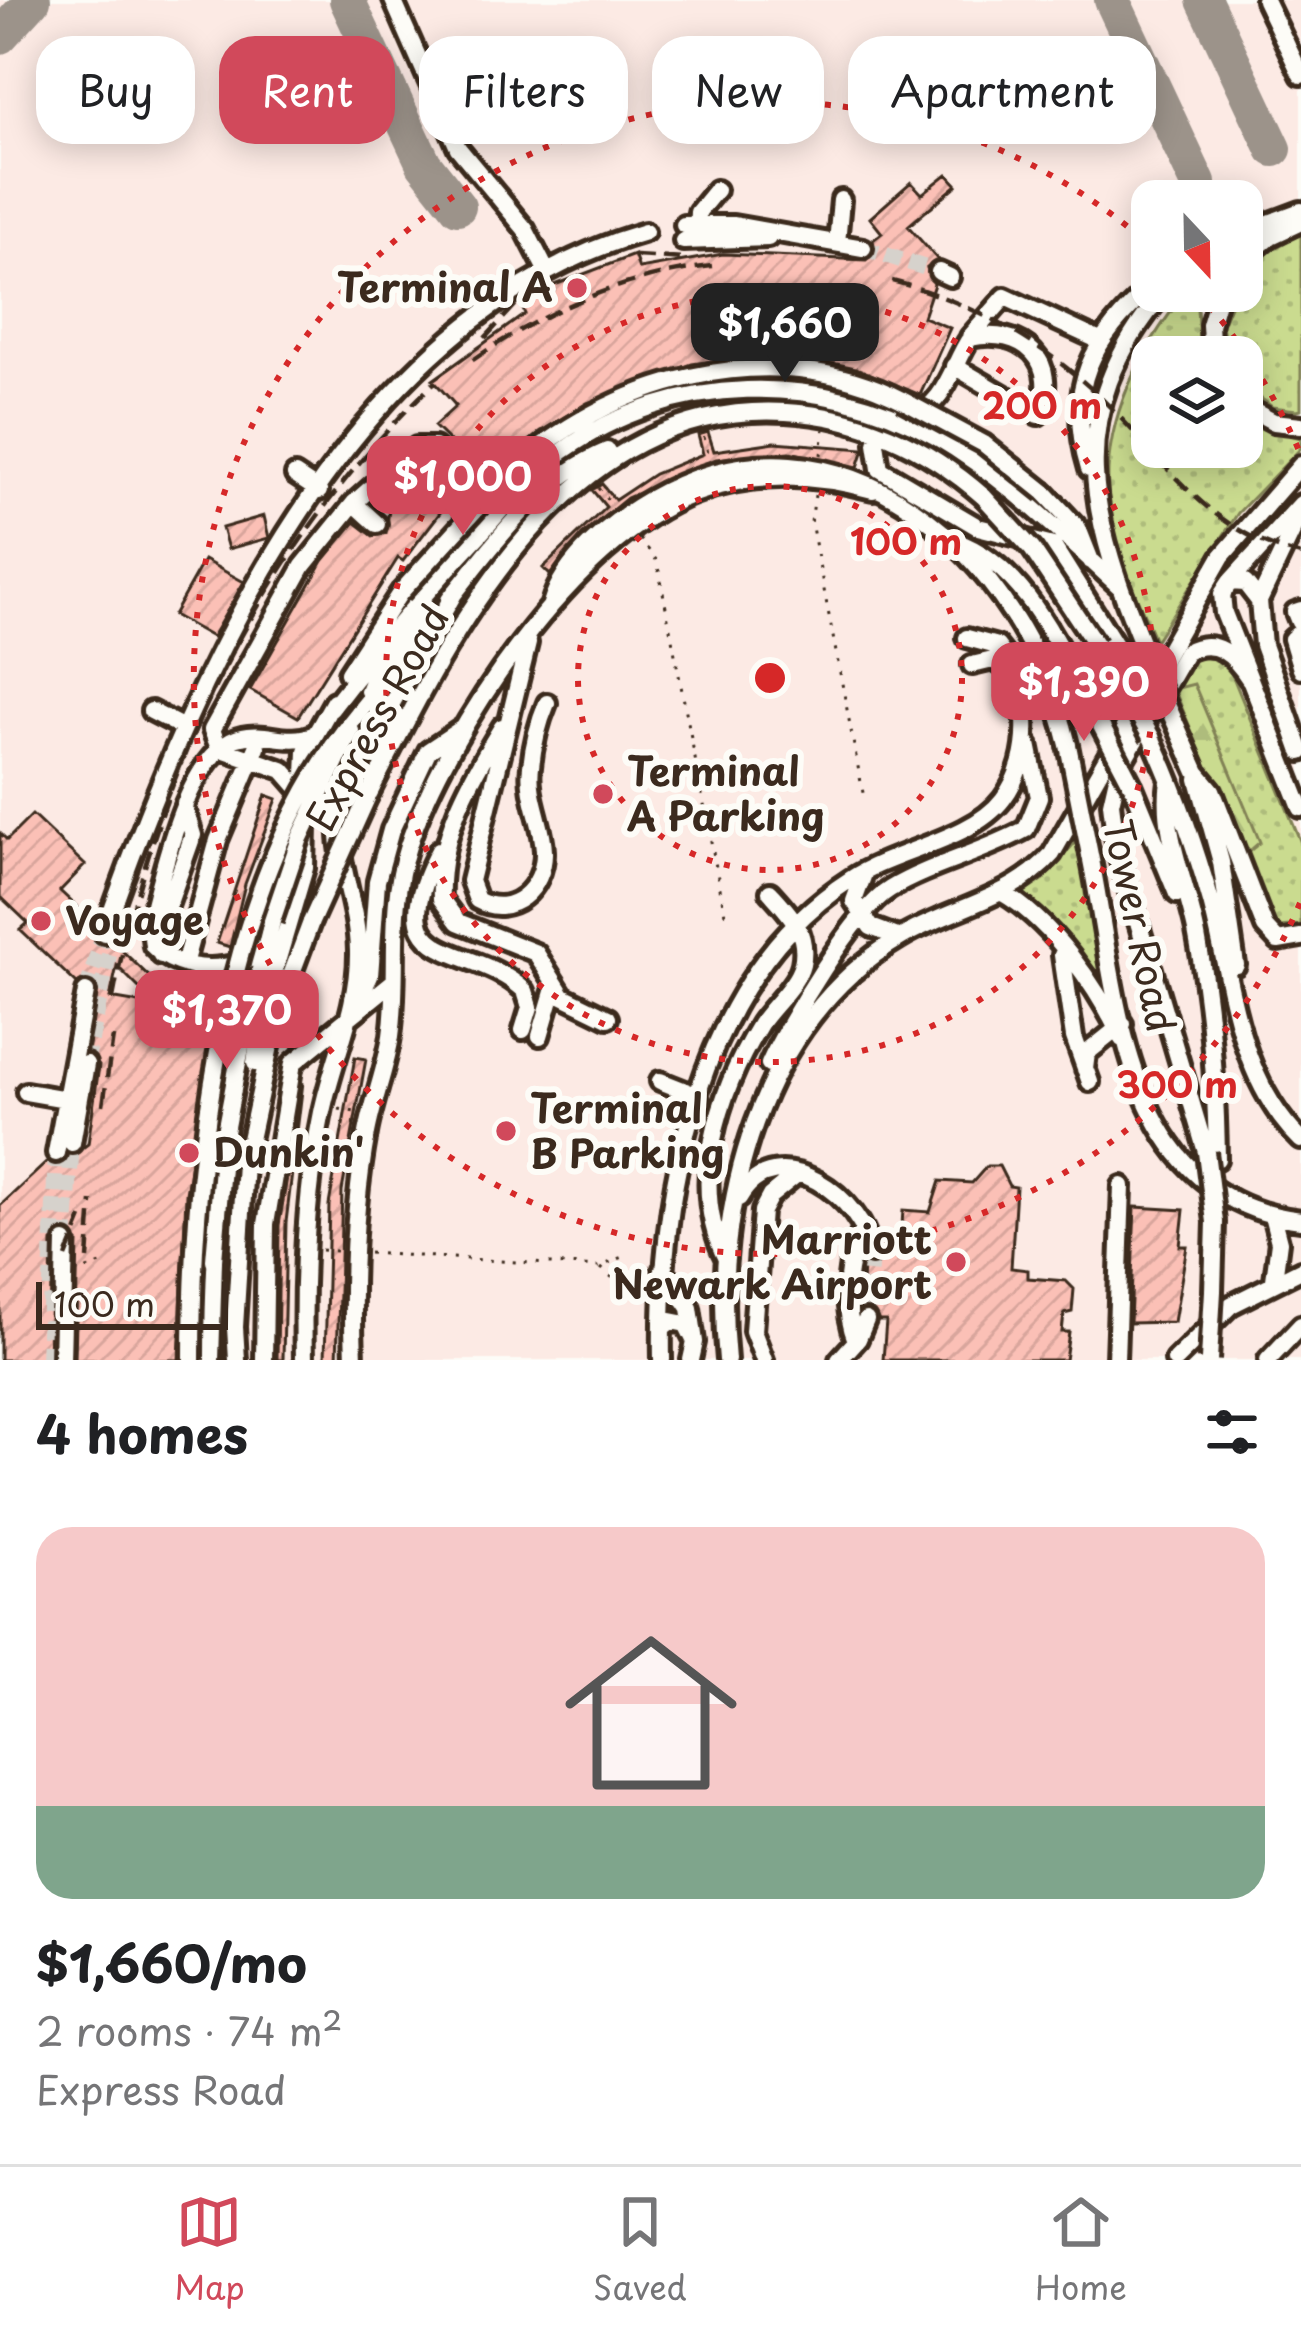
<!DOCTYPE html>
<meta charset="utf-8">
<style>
:root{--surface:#fff;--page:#f2f2f2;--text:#202124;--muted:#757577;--line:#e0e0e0;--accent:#d1495b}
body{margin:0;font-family:"Playpen Sans",sans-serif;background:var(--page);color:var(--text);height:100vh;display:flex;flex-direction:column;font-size:45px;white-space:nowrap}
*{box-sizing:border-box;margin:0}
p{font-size:39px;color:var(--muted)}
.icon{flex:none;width:66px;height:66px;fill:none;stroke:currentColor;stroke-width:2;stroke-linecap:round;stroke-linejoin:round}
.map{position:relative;height:1360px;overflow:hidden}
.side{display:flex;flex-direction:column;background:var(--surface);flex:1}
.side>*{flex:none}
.guide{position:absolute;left:36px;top:36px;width:1230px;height:108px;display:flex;gap:24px}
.needle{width:78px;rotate:158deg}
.fabs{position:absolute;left:1131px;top:180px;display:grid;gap:24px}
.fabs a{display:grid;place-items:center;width:132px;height:132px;border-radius:24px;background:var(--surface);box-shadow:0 6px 30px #0003;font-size:60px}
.scale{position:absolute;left:36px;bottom:30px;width:192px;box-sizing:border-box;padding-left:12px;border:6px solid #3b2a1e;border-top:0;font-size:33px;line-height:42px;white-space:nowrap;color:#3b2a1e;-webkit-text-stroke:9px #fdfcf7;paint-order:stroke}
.price{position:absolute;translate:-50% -102px;padding:0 27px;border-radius:24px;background:var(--accent);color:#fff;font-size:39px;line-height:78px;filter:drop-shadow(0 3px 6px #0008)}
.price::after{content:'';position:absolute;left:50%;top:72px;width:36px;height:27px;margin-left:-18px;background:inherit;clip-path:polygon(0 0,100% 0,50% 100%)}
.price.selected{background:#222;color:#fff}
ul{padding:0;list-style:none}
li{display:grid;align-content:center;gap:24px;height:636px;padding:0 36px}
li span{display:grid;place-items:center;height:372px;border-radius:36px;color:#555}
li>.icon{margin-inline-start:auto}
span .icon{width:216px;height:216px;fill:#fffc;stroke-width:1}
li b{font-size:51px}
h2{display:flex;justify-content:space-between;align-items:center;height:144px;padding:0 36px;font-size:51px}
.tag{padding:0 42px;border-radius:36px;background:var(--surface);box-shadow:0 6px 30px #0003;font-size:42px;line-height:108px}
.tag.selected{background:var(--accent);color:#fff}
.tabs{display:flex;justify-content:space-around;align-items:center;height:168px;border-top:3px solid var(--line);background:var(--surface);font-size:33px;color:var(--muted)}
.tabs a{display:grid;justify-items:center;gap:6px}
.tabs .selected{color:var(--accent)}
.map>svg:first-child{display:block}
.built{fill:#fceae4;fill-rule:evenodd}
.grass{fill:url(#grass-dots);stroke:#828256;stroke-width:3}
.forest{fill:url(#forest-firs);stroke:#828256;stroke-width:3}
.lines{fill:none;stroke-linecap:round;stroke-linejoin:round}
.taxiway{stroke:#9c938a;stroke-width:36}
.building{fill:url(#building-hatch);stroke:#3b2a1e;stroke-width:3;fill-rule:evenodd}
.minor-tunnel{stroke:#d6d2cc;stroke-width:16;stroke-dasharray:16 8;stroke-linecap:butt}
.minor-casing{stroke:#3b2a1e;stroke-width:26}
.path{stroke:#3b2a1e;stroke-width:3;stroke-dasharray:3 9;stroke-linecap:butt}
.minor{stroke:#fdfcf7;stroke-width:16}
.rail{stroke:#3b2a1e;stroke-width:4.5;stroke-dasharray:18 9;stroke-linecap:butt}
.minor-bridge-casing{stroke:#3b2a1e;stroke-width:26;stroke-linecap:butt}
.path-bridge{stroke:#3b2a1e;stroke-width:3;stroke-dasharray:3 9;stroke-linecap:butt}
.minor-bridge{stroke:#fdfcf7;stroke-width:16}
.ring{fill:none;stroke:#d62828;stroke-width:6;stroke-dasharray:6 12}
.poi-dot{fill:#d1495b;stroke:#fdfcf7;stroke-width:4.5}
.labels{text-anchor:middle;stroke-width:12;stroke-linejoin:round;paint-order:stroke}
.poi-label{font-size:39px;font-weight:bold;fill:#3b2a1e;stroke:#fdfcf7;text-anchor:start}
.street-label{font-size:39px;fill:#3b2a1e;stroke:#fdfcf7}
.centre{fill:#d62828;stroke:#fdfcf7;stroke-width:6}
.ring-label{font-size:36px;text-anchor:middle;font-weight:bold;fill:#d62828;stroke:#fdfcf7;stroke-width:12;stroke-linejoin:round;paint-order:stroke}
</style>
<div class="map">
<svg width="1301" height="1360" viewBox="0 0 1301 1360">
<defs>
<pattern id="grass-dots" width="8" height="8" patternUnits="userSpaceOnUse" patternTransform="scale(3)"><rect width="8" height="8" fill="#cadb8f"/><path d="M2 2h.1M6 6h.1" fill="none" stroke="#aebc7b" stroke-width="1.8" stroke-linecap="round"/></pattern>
<pattern id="forest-firs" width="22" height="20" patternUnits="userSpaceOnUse" patternTransform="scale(3)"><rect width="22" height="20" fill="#cadb8f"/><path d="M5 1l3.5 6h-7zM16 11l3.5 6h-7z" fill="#aebc7b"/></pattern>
<pattern id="building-hatch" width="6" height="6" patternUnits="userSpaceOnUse" patternTransform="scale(3)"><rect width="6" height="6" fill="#fbc0b6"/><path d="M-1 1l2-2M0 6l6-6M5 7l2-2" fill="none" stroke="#d8a59c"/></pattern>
</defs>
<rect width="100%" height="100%" fill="#fdfcf7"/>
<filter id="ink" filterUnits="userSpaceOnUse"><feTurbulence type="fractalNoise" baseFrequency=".00833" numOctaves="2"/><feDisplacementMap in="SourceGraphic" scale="24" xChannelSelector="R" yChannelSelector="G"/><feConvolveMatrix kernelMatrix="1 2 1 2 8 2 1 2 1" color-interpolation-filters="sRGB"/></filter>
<g filter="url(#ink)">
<path class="built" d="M0 0H1301V1360H0ZM1152 201H1242V291H1152ZM1152 357H1242V447H1152Z"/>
<path class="grass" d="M1301 234V409L1297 410 1272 407 1242 384V357H1227L1222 325 1236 291H1242C1242 262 1279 245 1301 234Z
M1187 291H1203L1197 308 1200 357H1152V447H1242V422L1301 438V448L1238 513 1155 641C1141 605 1121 567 1113 529 1093 440 1133 358 1187 291Z
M1197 657 1226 660 1301 843V925L1279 927 1267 909 1174 689 1179 673Z
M1077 840 1103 989 1023 893 1044 879Z"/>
<path class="forest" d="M1194 684 1260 842 1244 856 1174 689Z"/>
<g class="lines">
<path class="taxiway" d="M347 0 424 164 458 207
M1112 0 1198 183
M1204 0 1274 149
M0 36 33 0"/>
</g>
<path class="building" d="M947 174 957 185 908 226 938 260 927 268 934 284 923 317 950 328 920 395 856 368 802 357 746 356 692 364 587 403 540 432 487 478 434 426 456 406 433 380 525 314 521 305 544 289 634 255 639 269 723 254 866 260 875 251 873 240 882 233 870 218 911 182 922 194Z
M708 432 714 451 775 442 864 449 858 467 790 452 716 459 627 498 582 535 550 575 543 568 606 507 592 490 602 484 615 500 654 474 703 454 698 435Z
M423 460 459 488 403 561 398 558 298 717 250 690 323 561 355 522 373 536 386 533 389 509 380 504Z
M264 516 269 538 228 549 222 528Z
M204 560 244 582 212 637 173 615Z
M266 795 277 799 245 884 230 947 217 943Z
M32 815 85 865 60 891 94 923 95 942H113L153 980 218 994 186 1194 179 1360H75L78 1242 64 1229 52 1242 49 1360H0V1206L47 1162 61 1164 88 1144 99 1066 88 1052 98 987 87 979 77 984 20 930 28 923 0 896V833L7 840ZM117 966 157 1006 110 998Z
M355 1057 366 1059 342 1191 337 1360H325L329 1205Z
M303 1082 286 1222 283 1360H277L279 1225Z
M987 1166H999L1009 1186 1016 1187 1011 1268 1028 1270V1278L1066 1281 1074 1289 1072 1312 1064 1314 1062 1332H1069L1065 1360H883L886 1321H879L872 1309 861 1308 863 1264 875 1266 883 1255 900 1256 903 1210 930 1212 940 1181 972 1183Z
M1135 1207 1184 1210 1180 1246H1187L1174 1322 1130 1323Z"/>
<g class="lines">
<path class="minor-tunnel" d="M863 248 939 272
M86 992 104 933
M86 1064 112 941
M65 1242 72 1143
M866 1320 871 1254
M48 1360 56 1153"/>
<g class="minor-casing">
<path id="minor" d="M393 0 458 148 525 229 547 272
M1265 0 1301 75
M684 225H733L863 248
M697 233 698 212 716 190
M1242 233 1301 211
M683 241 768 238
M837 243 841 200
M1242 260 1271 236 1301 222
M939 272 950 277
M970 337 1005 297 1098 340
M1212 357 1210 325 1220 291
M1242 405 1274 422 1301 425
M912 415C946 405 952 364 970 338 1023 326 1062 362 1038 415L954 366
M876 443 880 469 978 527 1053 546 1131 670
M1089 469C1064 386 1092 340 1152 286
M295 475 319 491
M507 475C609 379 771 333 902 400
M1044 492 1078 528 1091 561
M377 524 354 503 417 447H434L477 488 502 495
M955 541C1021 564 1055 639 1086 697
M1230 582 1301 504
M449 600C496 542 536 481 607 451
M1259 601 1300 515
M551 604C563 561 611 522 649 500 843 388 1024 559 1068 745
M1299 622 1295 612 1301 610
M1301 631 1292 639 1301 669
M528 643 470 881 477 900C511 919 545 889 544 851 543 823 527 795 531 767 533 746 539 722 547 703
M1096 645 1122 685
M1147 656C1091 519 1058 416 1165 291
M972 665 993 660 1011 671
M348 673 400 593
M368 691 377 669 416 617
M1164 698 1197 772 1212 790 1265 927 1278 941 1301 937
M331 709C378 648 426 591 479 535 505 506 530 474 563 451 672 373 820 371 935 436 1004 476 1061 533 1119 586
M151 711 182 727
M358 713 429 625
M502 727C469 781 438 835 441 899L458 922 536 953 563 996 608 1018
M1151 737C1176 791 1195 846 1211 902 1233 985 1237 1078 1301 1140
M1301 752 1263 645 1259 601 1245 583 1230 582 1222 594 1224 613 1301 808
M1198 779 1221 862 1236 965
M1169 781C1161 833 1188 885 1197 936 1211 1010 1216 1083 1217 1159
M1133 787 1177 894
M303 793 283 770 219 748 212 730 303 566 354 503
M368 796C452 628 567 399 786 412 863 416 927 447 984 497
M304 800 306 751 334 701
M439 850C376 971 470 939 525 991L530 1007 523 1030
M1090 855C1119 995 1120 1199 1301 1220
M865 871 854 901 871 927 900 938
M1001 892C1052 921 1097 987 1122 1039
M104 933C196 669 350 316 645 232
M265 948C238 975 180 975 153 946L150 920C163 872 188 748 242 737 268 731 287 746 315 734
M161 955 163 920 193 835 185 809
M1062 955 1074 1037 1090 1082
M185 961 218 840 257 747
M357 1003 370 976 377 881 391 830 428 751 464 727
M263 1009 305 868 306 826
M277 1013 311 922
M540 1036 555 985
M241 1047 272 921
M769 1064C787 1024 855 910 890 889 932 864 983 853 1026 829L1039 797 1028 744
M1085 1069 1087 1053 1123 1024
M660 1081 698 1096
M26 1092 72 1100
M72 1143 86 1064
M1206 1152 1117 851 1111 803 1119 768 1186 652C1215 636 1234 655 1250 680
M56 1153 86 992
M739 1198C776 1133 866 1199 871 1254
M1272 1215 1279 1242 1274 1280
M726 1259C688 1185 718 1093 760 1024 772 1006 797 985 802 964 809 932 789 913 770 892
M663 1269 690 1308 695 1342
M1213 1291 1215 1222
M235 1327 237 1360
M662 1328 671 1321 686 1324 695 1342 691 1360
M856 1341C843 1307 844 1262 863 1230
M62 1360 65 1242
M211 1360 214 1260
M264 1360 266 1224 293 1063 394 981
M304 1360C302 1277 305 1194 322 1112 333 1058 359 1007 358 951 357 890 322 840 349 779L455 592
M354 1360C351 1284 353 1208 367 1133 373 1100 386 1069 391 1036 400 971 387 910 408 846 446 729 576 538 694 494 752 472 814 474 873 490
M662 1360C659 1191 697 978 851 879 895 850 972 840 1003 799 1035 757 1032 687 997 646L967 638
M727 1360C711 1208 760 1020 900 938 950 908 1013 899 1052 854L1222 556 1301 465
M764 1360 753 1331 762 1211 770 1196 797 1174
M839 1360 858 1339 866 1320
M1116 1360 1122 1186
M1175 1360 1231 1305 1301 1270
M1268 1360 1301 1325"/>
</g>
<path class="path" d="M704 437 709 457
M821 455 824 429
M598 488 611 504
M815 495 811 522 864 798
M640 539 657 561 725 914
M339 1109 355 1112
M321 1250 337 1251
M369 1253 599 1267 623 1257
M601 1268 620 1284"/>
<use href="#minor" class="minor"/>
<path class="rail" d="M635 256 685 259
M892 281C970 301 1043 342 1101 398 1166 461 1206 532 1301 555
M485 338 519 301
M473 360C543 311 626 275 712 266
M113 998C156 768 264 545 435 382
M103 1105 113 1037
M66 1257 82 1218
M88 1259 92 1201"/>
<g class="minor-bridge-casing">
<path id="minor-bridge" d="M902 400 984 444 1044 492
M984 497 1032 549 1096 645
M400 593 507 475
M1147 656 1164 698
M1122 685 1151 737
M1086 697 1133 787
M1068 745 1090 855
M272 921 300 838 351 731
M311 922 368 796
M255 1063 263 1009
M1206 1152 1215 1222
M214 1260 225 1132 241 1047
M235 1327 245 1163 277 1013
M192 1360C192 1155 223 875 358 713
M1209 1360 1213 1291"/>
</g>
<path class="path-bridge" d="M75 1273 101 1264"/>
<use href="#minor-bridge" class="minor-bridge"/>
</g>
</g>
<g class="ring">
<circle cx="770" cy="678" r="192"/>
<circle cx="770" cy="678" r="384"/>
<path d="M1300 903A576 576 0 1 1 1152 247M1198 293A576 576 0 0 1 1300 453"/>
</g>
<g class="poi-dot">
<circle cx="577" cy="288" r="12"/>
<circle cx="603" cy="794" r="12"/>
<circle cx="41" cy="921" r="12"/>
<circle cx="506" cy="1131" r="12"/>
<circle cx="189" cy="1153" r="12"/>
<circle cx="956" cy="1262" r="12"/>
</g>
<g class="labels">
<g class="poi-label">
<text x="553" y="302" text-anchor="end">Terminal A</text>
<text x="627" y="786">Terminal<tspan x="627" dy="45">A Parking</tspan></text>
<text x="65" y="935">Voyage</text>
<text x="530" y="1123">Terminal<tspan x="530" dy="45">B Parking</tspan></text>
<text x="213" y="1167">Dunkin'</text>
<text x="932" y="1254" text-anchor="end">Marriott<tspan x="932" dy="45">Newark Airport</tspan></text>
</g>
<g class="street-label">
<text transform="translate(378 718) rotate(-61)" y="14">Express Road</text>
<text transform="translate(1139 926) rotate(78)" y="14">Tower Road</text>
</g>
</g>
<circle cx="770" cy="678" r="18" class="centre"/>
<g class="ring-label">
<text x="1042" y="419">200 m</text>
<text x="906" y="555">100 m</text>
<text x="1177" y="1098">300 m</text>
</g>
</svg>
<div class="fabs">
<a><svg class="needle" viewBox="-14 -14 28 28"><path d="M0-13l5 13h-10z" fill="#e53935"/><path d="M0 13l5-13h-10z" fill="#757577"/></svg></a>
<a><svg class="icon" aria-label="layers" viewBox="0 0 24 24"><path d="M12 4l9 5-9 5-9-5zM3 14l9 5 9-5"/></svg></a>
</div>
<div class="scale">100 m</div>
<b class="price selected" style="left:785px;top:385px">$1,660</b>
<b class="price" style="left:463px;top:538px">$1,000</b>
<b class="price" style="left:1084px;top:744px">$1,390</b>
<b class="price" style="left:227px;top:1072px">$1,370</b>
<div class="guide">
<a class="tag">Buy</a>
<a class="tag selected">Rent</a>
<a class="tag">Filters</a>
<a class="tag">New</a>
<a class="tag">Apartment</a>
</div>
</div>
<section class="side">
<h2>4 homes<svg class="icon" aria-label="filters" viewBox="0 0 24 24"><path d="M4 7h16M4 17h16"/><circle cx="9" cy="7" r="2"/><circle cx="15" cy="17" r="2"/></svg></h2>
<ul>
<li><span style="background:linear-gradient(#f6c9c9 75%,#7fa58c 0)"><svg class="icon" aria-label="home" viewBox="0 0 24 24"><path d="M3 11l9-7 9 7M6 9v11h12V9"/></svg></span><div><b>$1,660/mo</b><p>2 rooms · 74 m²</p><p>Express Road</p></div></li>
</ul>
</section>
<nav class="tabs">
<a class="selected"><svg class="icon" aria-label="map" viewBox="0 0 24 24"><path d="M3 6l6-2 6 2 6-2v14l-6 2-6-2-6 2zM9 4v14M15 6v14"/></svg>Map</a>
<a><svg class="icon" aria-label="saved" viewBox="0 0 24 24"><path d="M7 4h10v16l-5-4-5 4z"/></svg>Saved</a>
<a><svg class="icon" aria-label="home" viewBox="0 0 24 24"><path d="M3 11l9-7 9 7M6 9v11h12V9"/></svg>Home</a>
</nav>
